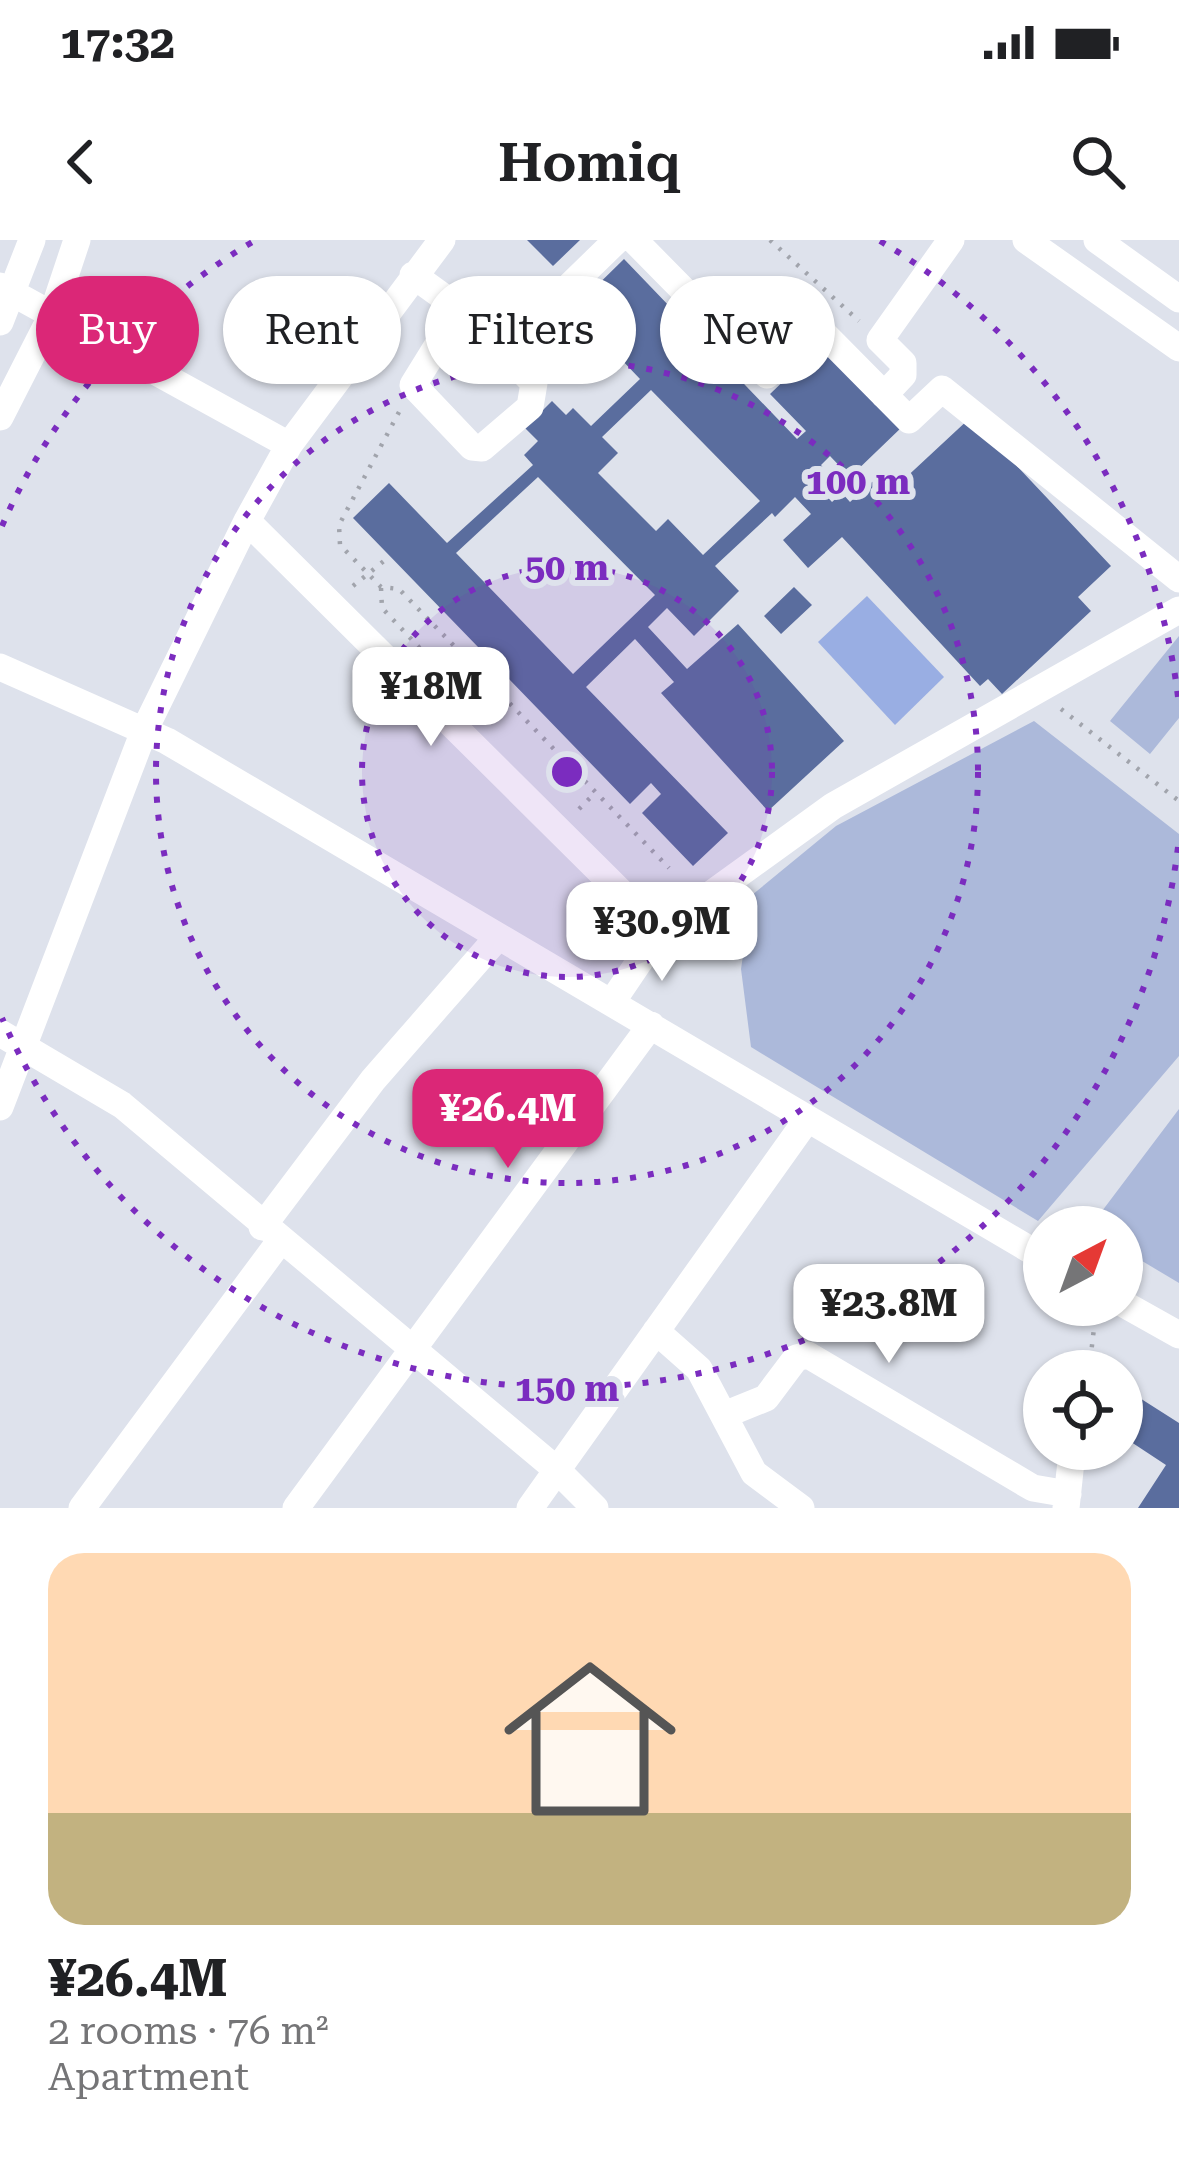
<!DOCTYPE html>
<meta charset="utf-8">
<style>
:root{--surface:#fff;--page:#f6f6f6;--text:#202124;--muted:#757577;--line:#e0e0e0;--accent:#db2777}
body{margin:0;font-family:"Roboto Serif",serif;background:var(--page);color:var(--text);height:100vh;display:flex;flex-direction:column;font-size:45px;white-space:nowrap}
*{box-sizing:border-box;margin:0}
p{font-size:39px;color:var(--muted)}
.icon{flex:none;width:66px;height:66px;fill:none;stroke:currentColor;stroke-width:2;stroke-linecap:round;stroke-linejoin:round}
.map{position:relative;height:1268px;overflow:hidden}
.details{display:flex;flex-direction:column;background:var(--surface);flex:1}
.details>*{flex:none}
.hud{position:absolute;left:36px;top:36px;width:1107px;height:108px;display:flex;gap:24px}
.needle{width:78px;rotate:41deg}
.tools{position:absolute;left:1023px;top:966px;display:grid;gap:24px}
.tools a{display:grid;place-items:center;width:120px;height:120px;border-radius:50%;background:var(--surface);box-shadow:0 3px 9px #0004;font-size:60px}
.price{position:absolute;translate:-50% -102px;padding:0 27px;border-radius:24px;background:#fff;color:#222;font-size:39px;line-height:78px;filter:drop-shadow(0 3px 6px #0008)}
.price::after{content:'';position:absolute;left:50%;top:72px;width:36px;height:27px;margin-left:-18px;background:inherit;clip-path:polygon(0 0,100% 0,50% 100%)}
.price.current{background:var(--accent);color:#fff}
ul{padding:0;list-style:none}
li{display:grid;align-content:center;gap:24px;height:636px;padding:0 48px}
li+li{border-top:3px solid var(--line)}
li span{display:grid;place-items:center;height:372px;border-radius:36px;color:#555}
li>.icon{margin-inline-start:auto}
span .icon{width:216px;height:216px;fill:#fffc;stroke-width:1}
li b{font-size:51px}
.pill{padding:0 42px;border-radius:54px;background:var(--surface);box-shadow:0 3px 9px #0004;font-size:42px;line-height:108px}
.pill.current{background:var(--accent);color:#fff}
.status{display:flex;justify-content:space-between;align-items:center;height:84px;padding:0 60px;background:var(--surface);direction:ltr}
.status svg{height:33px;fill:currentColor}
header{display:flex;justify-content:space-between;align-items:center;height:156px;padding:0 48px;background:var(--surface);font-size:54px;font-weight:600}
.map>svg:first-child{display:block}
.green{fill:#acb9da}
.water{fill:#99aee3}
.building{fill:#5a6d9e;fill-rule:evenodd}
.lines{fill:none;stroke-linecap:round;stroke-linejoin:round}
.path{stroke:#a1a4ac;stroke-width:4.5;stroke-dasharray:3 9;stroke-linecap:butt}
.minor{stroke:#fff;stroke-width:27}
.ring{fill:none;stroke:#7b2cbf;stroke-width:6;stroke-dasharray:6 12}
.centre{fill:#7b2cbf;stroke:#dee2ec;stroke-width:6}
.ring-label{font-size:36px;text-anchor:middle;font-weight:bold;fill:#7b2cbf;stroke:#dee2ec;stroke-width:12;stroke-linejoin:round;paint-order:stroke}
</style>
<div class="status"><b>17:32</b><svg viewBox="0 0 49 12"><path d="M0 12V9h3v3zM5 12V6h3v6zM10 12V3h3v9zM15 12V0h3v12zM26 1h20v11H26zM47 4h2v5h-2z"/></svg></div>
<header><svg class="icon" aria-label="back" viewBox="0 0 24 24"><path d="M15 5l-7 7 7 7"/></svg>Homiq<svg class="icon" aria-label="search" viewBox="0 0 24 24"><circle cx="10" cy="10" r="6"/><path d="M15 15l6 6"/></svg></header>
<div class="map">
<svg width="1179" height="1268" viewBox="0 0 1179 1268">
<rect width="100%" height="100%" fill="#dee2ec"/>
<path class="green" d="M1179 396V478L1150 514 1110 481Z
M1034 481 1179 594V816L1038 981 751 807 741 729 752 655 836 586Z
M1179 869V1043L1122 1009V987H1090Z"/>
<path class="water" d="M867 356 944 437 895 485 818 402Z"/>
<path class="building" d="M527 0H580L553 26Z
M624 19 797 199 806 191 770 154 823 103 903 186 850 237 830 216 821 225 824 229 812 240 832 262 842 253 850 262 873 241 886 256 971 177 1111 326 1078 357 1091 371 1002 454 988 439 980 446 842 297 808 328 783 300 811 274 795 257 775 277 772 273 715 326 739 351 694 396 667 368 648 387 687 429 738 384 844 501 768 571 661 453 674 442 635 399 586 447 728 593 693 626 642 573 661 554 651 543 630 564 353 278 389 243 447 303 533 225 524 215 538 201 525 188 552 161 566 175 573 168 591 186 640 139 573 69ZM651 150 760 261 703 315 668 279 656 291 598 233 618 213 602 197ZM538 237 655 355 573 434 456 313Z
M768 54 775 62 738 98 730 91Z
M794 347 812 365 781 394 764 376Z
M1135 1155 1179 1183V1268H1138L1166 1225 1122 1196V1175Z"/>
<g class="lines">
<path class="path" d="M770 0 859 81
M399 172 339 285 340 305 381 347 399 349 669 628
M353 346 390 316
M381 348 382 368 479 471
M479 467 496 450
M1061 469 1179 561
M579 569 595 553
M1089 1131 1096 1071"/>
<path class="minor" d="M634 0 767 135 818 88 909 180 942 149 1179 339
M1026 0 1179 108
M1097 0 1179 59
M413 35 460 69 534 143 530 167 482 208 472 207 413 145 460 69
M0 46 289 205
M0 82 32 0
M504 110 617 0
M884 155 903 135V123L880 100 951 0
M0 177 52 75 77 0
M247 281 660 691
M0 427 167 501 1044 1018
M612 762 660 691 833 566 1179 370
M0 793 122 865 557 1230 595 1268
M0 867 144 491 247 281 289 205 442 0
M262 987 373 840 498 697
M1122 1063 1179 1095
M656 1091 699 1129 754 1233 801 1268
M724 1175 766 1158 796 1118 808 1115 1033 1248 1068 1254
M82 1268 280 1001
M296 1268 651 785
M530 1268 806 881
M1066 1268 1072 1212"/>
</g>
<circle cx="567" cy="532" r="205" fill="#7b2cbf" fill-opacity=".12"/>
<g class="ring">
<circle cx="567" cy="532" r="205"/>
<circle cx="567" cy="532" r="411"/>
<path d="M1178 607A616 616 0 0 1 2 778M2 286A616 616 0 0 1 254 1M880 1A616 616 0 0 1 1178 457"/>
</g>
<circle cx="567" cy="532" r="18" class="centre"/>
<g class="ring-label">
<text x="858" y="254">100 m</text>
<text x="567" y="340">50 m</text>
<text x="567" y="1161">150 m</text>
</g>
</svg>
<div class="tools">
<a><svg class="needle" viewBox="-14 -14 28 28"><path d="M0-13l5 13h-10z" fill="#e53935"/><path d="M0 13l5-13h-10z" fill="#757577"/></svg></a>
<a><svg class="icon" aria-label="locate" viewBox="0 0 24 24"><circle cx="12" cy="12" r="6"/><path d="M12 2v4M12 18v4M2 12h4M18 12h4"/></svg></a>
</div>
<b class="price" style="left:431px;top:509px">¥18M</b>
<b class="price" style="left:662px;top:744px">¥30.9M</b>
<b class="price current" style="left:508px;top:931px">¥26.4M</b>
<b class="price" style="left:889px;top:1126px">¥23.8M</b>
<div class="hud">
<a class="pill current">Buy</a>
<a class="pill">Rent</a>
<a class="pill">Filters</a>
<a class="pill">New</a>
</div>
</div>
<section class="details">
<ul>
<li><span style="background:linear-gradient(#ffd9b3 70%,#c2b280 0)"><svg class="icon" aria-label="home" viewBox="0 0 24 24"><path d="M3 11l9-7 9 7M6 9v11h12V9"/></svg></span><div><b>¥26.4M</b><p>2 rooms · 76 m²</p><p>Apartment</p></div></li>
</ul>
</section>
